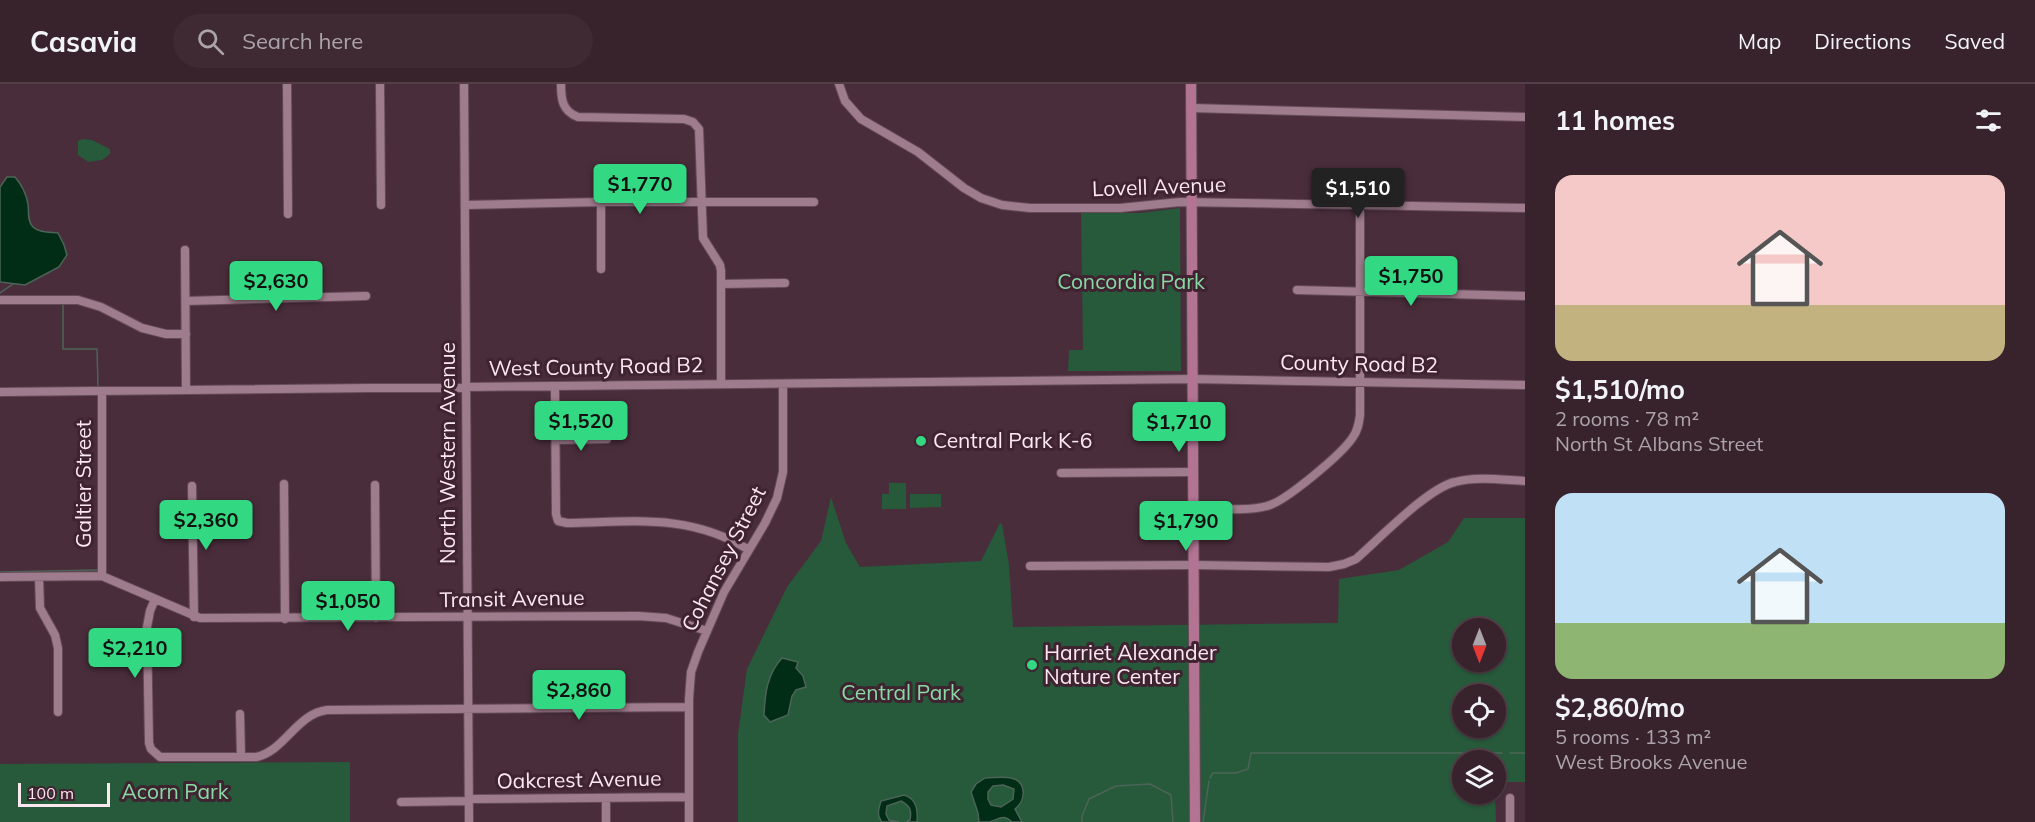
<!DOCTYPE html>
<meta charset="utf-8">
<style>
:root{--surface:#38222c;--page:#3f2a34;--text:#f1f3f6;--muted:#aba4a9;--line:#523f48;--accent:#32d882}
body{margin:0;font-family:Mulish,sans-serif;background:var(--page);color:var(--text);height:100vh;display:flex;flex-direction:column;font-size:22px;white-space:nowrap}
*{box-sizing:border-box;margin:0}
p{font-size:20px;color:var(--muted)}
.icon{flex:none;width:33px;height:33px;fill:none;stroke:currentColor;stroke-width:2;stroke-linecap:round;stroke-linejoin:round}
.map{position:relative;flex:1;overflow:hidden}
.side{display:flex;flex-direction:column;background:var(--surface);width:510px}
.side>*{flex:none}
.needle{width:39px;rotate:180deg}
.fabs{position:absolute;left:1452px;top:534px;display:grid;gap:12px}
.fabs a{display:grid;place-items:center;width:54px;height:54px;border-radius:50%;background:var(--surface);box-shadow:0 2px 4px #0004,0 0 0 2px var(--line);font-size:30px}
.scale{position:absolute;left:18px;bottom:15px;width:92px;box-sizing:border-box;padding-left:6px;border:3px solid #fce8f1;border-top:0;font-size:16px;line-height:21px;white-space:nowrap;color:#fce8f1;-webkit-text-stroke:4px #3f2331;paint-order:stroke}
.price{position:absolute;translate:-50% -51px;padding:0 14px;border-radius:6px;background:var(--accent);color:#111;font-size:20px;line-height:39px;filter:drop-shadow(0 2px 3px #0008)}
.price::after{content:'';position:absolute;left:50%;top:36px;width:18px;height:14px;margin-left:-9px;background:inherit;clip-path:polygon(0 0,100% 0,50% 100%)}
.price.selected{background:#222;color:#fff}
ul{padding:0;list-style:none}
li{display:grid;align-content:center;gap:12px;height:318px;padding:0 30px}
li span{display:grid;place-items:center;height:186px;border-radius:18px;color:#555}
li>.icon{margin-inline-start:auto}
span .icon{width:108px;height:108px;fill:#fffc;stroke-width:1}
li b{font-size:26px}
h2{display:flex;justify-content:space-between;align-items:center;height:72px;padding:0 30px;font-size:26px}
header{display:flex;align-items:center;gap:36px;box-sizing:border-box;height:84px;padding:0 30px;background:var(--surface);border-bottom:2px solid var(--line)}
header strong{font-size:28px}
nav{display:flex;gap:33px;margin-inline-start:auto;font-size:21px}
.search{width:420px;height:54px;background:var(--page);display:flex;align-items:center;gap:15px;box-sizing:border-box;padding:0 21px;border-radius:33px;color:var(--muted);font-size:22px}
main{display:flex;flex:1;min-height:0}
.map>svg:first-child{display:block}
.green{fill:#27593b;fill-rule:evenodd}
.water{fill:#012c15;stroke:#4c6457;stroke-width:1.5;fill-rule:evenodd}
.lines{fill:none;stroke-linecap:round;stroke-linejoin:round}
.stream{stroke:#4c6457;stroke-width:1.5}
.minor-casing{stroke:#644b58;stroke-width:10}
.major-casing{stroke:#644b58;stroke-width:12}
.minor{stroke:#9f7c8d;stroke-width:8}
.major{stroke:#b37494;stroke-width:10}
.poi-dot{fill:#32d882;stroke:#3f2331;stroke-width:2}
.labels{text-anchor:middle;stroke-width:6;stroke-linejoin:round;paint-order:stroke}
.street-label{font-size:21px;fill:#fce8f1;stroke:#3f2331}
.park-label{font-size:21px;fill:#89d9a5;stroke:#3f2331}
.poi-label{font-size:21px;fill:#fce8f1;stroke:#3f2331;text-anchor:start}
</style>
<header>
<strong>Casavia</strong>
<div class="search"><svg class="icon" aria-label="search" viewBox="0 0 24 24"><circle cx="10" cy="10" r="6"/><path d="M15 15l6 6"/></svg>Search here</div>
<nav><a>Map</a><a>Directions</a><a>Saved</a></nav>
</header>
<main>
<div class="map">
<svg width="1525" height="738" viewBox="0 0 1525 738">
<rect width="100%" height="100%" fill="#4a2d3b"/>
<path class="green" d="M83 55 92 56 110 65V70L102 76 88 78 78 71V57Z
M1180 124 1181 287H1068L1069 266H1083L1081 129H1141Z
M889 399H906V425H882V410H889Z
M910 410H941V423L910 424Z
M831 413 846 459 860 483 981 477 1000 439 1002 440 1009 481 1013 543 1338 539 1339 495 1399 486 1448 458 1464 434H1525V698H1496V676H1462V710H1495L1496 738H738V650L747 585 787 503 821 457ZM1462 544H1496V578H1462ZM1462 610H1496V644H1462Z
M350 678V738H0V680Z"/>
<path class="water" d="M7 93H15C22 101 26 109 28 120 29 127 27 137 33 143 39 149 50 148 58 149L64 161 67 171 59 183 25 201 0 198V103Z
M782 574 798 578 796 584 803 592 806 603 796 606 792 612 788 631 770 638 764 631C765 610 767 590 782 574Z
M985 694C993 694 1003 692 1011 694 1027 697 1026 717 1015 725L1022 738H1012C1003 729 998 736 989 738 986 738 982 738 979 738L978 729 971 708 976 700ZM1003 701 1014 705 1013 715 1001 723 991 721 988 715V708L993 702Z
M904 711C917 715 918 726 917 738H906L910 736C912 726 910 722 901 717L887 722 886 730 889 736 899 738H882C876 731 879 724 881 717Z"/>
<g class="lines">
<path class="stream" d="M0 209 13 200
M63 221V265H97L98 302
M98 310V350
M0 488 98 486
M1510 669H1525
M1210 694 1213 689H1236L1248 685 1251 669H1502
M1082 738V732L1089 715 1116 702 1150 700 1171 711 1173 738
M1203 738 1209 697"/>
<g class="minor-casing">
<path id="minor" d="M287 0 288 130
M380 0 381 121
M464 0 469 738
M561 0C561 15 562 27 578 33L684 35 693 38 699 45 703 154 720 181 721 187V300
M839 0 845 17 861 35 918 68 964 104 981 114 1002 121 1030 124H1120L1180 118 1525 124
M1191 24 1525 33
M601 118V185
M466 121 601 118H814
M185 166 186 306
M721 200 785 199
M1297 206 1525 212
M0 216H78L101 223 142 244 166 250H186
M186 217 366 212
M555 302 556 430 558 437 567 439C633 438 689 429 749 466
M102 307V492
M0 308 1193 295 1525 301
M556 356 607 355
M1061 389 1193 388
M284 400 285 535
M375 401 376 534
M192 402 194 533
M1193 423C1217 424 1245 428 1267 422 1285 418 1343 369 1353 353 1358 346 1359 339 1360 331V122
M1030 482 1194 481 1329 483 1344 480 1356 475C1379 455 1428 404 1455 398 1477 392 1503 396 1525 397
M0 493 102 492 200 534 638 532 666 534 707 547
M39 493 40 524 55 551 58 564V628
M155 515 150 527 147 543 149 659 151 665 160 673H256C285 667 296 630 327 626L689 623
M240 630 241 673
M606 714V738
M1510 714V738
M469 715 689 713
M401 718 469 717
M689 738V615L691 588 698 568 724 508 765 439 777 414 783 388V300"/>
</g>
<g class="major-casing">
<path id="major" d="M1191 0 1195 738"/>
</g>
<use href="#minor" class="minor"/>
<use href="#major" class="major"/>
</g>
<g class="poi-dot">
<circle cx="921" cy="357" r="6"/>
<circle cx="1032" cy="581" r="6"/>
</g>
<g class="labels">
<g class="street-label">
<text transform="translate(1159 103) rotate(-2)" y="7">Lovell Avenue</text>
<text transform="translate(1359 280) rotate(1)" y="7">County Road B2</text>
<text transform="translate(596 283) rotate(-1)" y="7">West County Road B2</text>
<text transform="translate(448 369) rotate(-90)" y="7">North Western Avenue</text>
<text transform="translate(84 400) rotate(-90)" y="7">Galtier Street</text>
<text transform="translate(724 475) rotate(-63)" y="7">Cohansey Street</text>
<text transform="translate(512 515) rotate(-1)" y="7">Transit Avenue</text>
<text transform="translate(579 696) rotate(-1)" y="7">Oakcrest Avenue</text>
</g>
<g class="park-label">
<text x="1131" y="205">Concordia Park</text>
<text x="901" y="616">Central Park</text>
<text x="175" y="715">Acorn Park</text>
</g>
<g class="poi-label">
<text x="933" y="364">Central Park K-6</text>
<text x="1044" y="576">Harriet Alexander<tspan x="1044" dy="24">Nature Center</tspan></text>
</g>
</g>
</svg>
<div class="fabs">
<a><svg class="needle" viewBox="-14 -14 28 28"><path d="M0-13l5 13h-10z" fill="#e53935"/><path d="M0 13l5-13h-10z" fill="#aba4a9"/></svg></a>
<a><svg class="icon" aria-label="locate" viewBox="0 0 24 24"><circle cx="12" cy="12" r="6"/><path d="M12 2v4M12 18v4M2 12h4M18 12h4"/></svg></a>
<a><svg class="icon" aria-label="layers" viewBox="0 0 24 24"><path d="M12 4l9 5-9 5-9-5zM3 14l9 5 9-5"/></svg></a>
</div>
<div class="scale">100 m</div>
<b class="price" style="left:640px;top:131px">$1,770</b>
<b class="price selected" style="left:1358px;top:135px">$1,510</b>
<b class="price" style="left:1411px;top:223px">$1,750</b>
<b class="price" style="left:276px;top:228px">$2,630</b>
<b class="price" style="left:581px;top:368px">$1,520</b>
<b class="price" style="left:1179px;top:369px">$1,710</b>
<b class="price" style="left:206px;top:467px">$2,360</b>
<b class="price" style="left:1186px;top:468px">$1,790</b>
<b class="price" style="left:348px;top:548px">$1,050</b>
<b class="price" style="left:135px;top:595px">$2,210</b>
<b class="price" style="left:579px;top:637px">$2,860</b>
</div>
<section class="side">
<h2>11 homes<svg class="icon" aria-label="filters" viewBox="0 0 24 24"><path d="M4 7h16M4 17h16"/><circle cx="9" cy="7" r="2"/><circle cx="15" cy="17" r="2"/></svg></h2>
<ul>
<li><span style="background:linear-gradient(#f6c9c9 70%,#c2b280 0)"><svg class="icon" aria-label="home" viewBox="0 0 24 24"><path d="M3 11l9-7 9 7M6 9v11h12V9"/></svg></span><div><b>$1,510/mo</b><p>2 rooms · 78 m²</p><p>North St Albans Street</p></div></li>
<li><span style="background:linear-gradient(#bfe0f5 70%,#8fb573 0)"><svg class="icon" aria-label="home" viewBox="0 0 24 24"><path d="M3 11l9-7 9 7M6 9v11h12V9"/></svg></span><div><b>$2,860/mo</b><p>5 rooms · 133 m²</p><p>West Brooks Avenue</p></div></li>
</ul>
</section>
</main>
